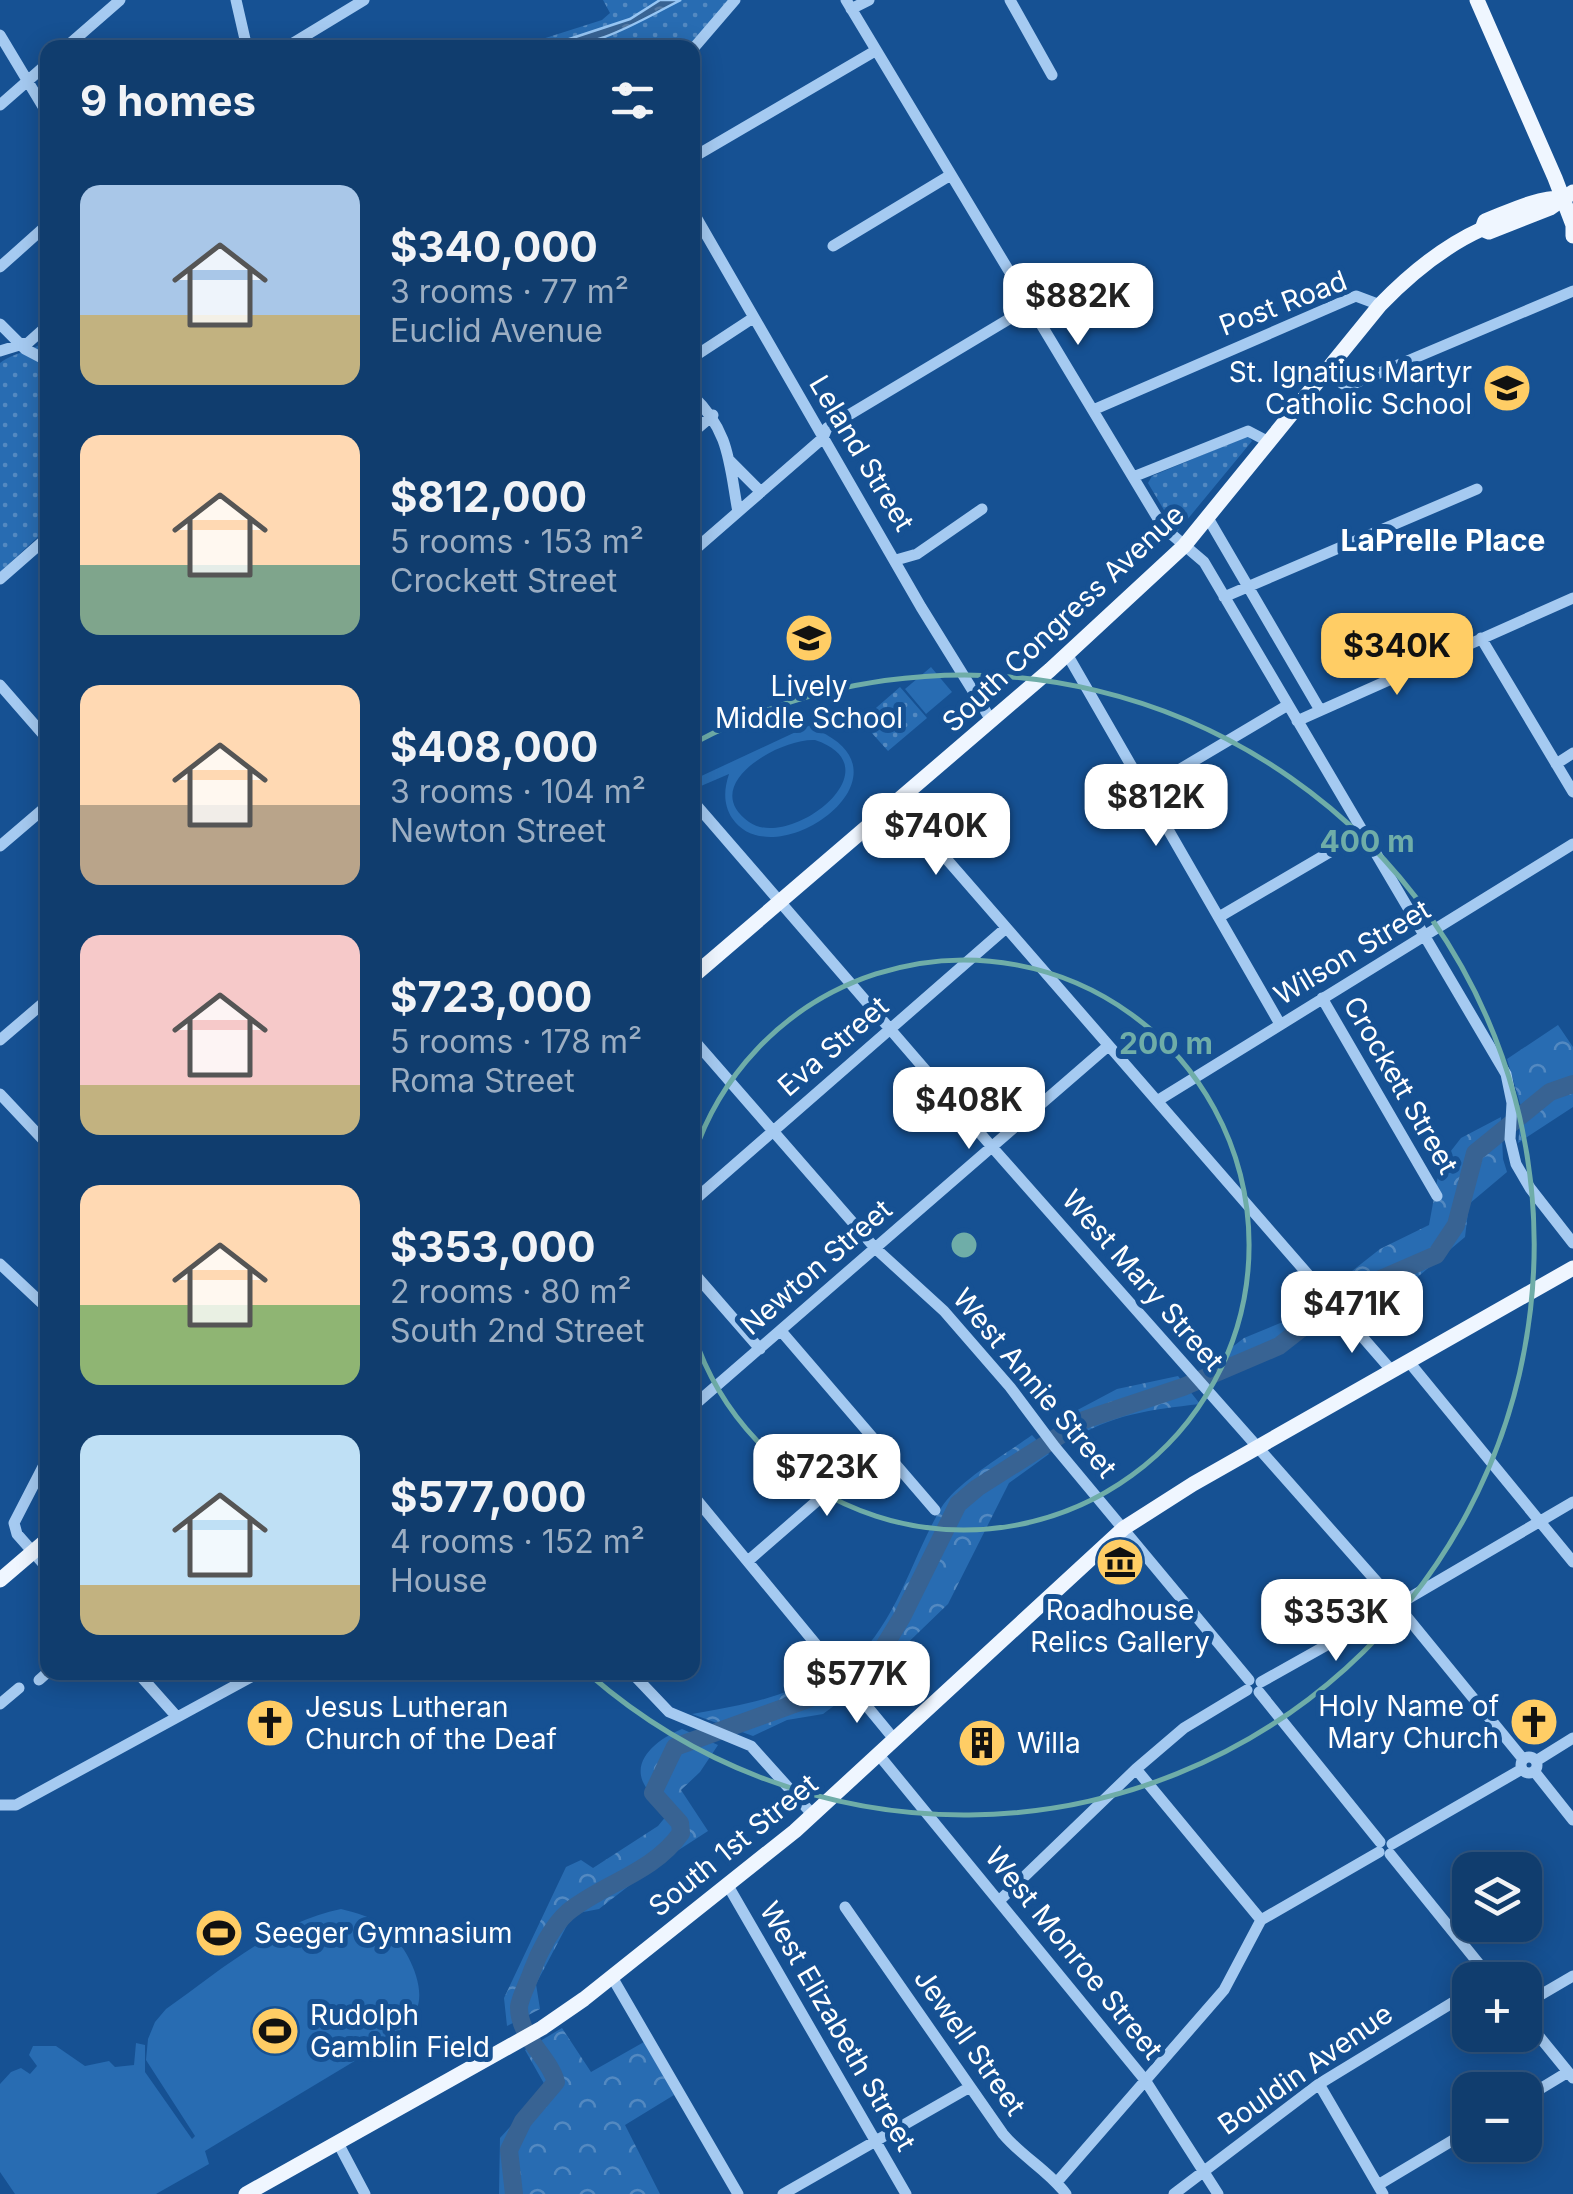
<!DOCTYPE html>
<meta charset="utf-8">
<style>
:root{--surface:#103d6e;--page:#194473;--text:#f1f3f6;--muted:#9caec2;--line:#305681;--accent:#ffcd65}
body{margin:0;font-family:Inter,sans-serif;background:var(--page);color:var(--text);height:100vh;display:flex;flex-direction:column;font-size:38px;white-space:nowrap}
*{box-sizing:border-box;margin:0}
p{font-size:32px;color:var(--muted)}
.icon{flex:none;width:55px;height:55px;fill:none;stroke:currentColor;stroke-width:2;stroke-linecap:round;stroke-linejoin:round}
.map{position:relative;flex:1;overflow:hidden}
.panel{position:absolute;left:40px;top:40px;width:660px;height:1640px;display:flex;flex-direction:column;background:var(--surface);border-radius:20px;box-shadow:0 5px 25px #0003,0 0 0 2px var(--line)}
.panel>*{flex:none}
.buttons{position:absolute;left:1452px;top:1852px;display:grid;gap:20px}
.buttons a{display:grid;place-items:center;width:90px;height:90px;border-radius:20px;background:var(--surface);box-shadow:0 5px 25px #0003,0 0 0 2px var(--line);font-size:50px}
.price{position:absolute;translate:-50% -85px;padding:0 22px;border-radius:20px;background:#fff;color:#222;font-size:32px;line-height:65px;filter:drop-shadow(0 2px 5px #0008)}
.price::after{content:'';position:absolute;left:50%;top:60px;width:30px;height:22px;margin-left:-15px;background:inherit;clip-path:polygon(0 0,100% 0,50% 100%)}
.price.active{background:var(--accent);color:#111}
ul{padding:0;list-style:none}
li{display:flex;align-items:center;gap:30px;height:250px;padding:0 40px}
li span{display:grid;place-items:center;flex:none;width:280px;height:200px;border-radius:20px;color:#555}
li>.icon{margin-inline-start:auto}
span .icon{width:120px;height:120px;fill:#fffc;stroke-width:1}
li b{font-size:42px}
h2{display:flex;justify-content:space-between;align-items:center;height:120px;padding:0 40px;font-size:42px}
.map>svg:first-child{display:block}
.grass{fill:url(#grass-dots)}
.forest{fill:url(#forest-crowns)}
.garden{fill:#286cb2;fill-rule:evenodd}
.water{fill:url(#water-ripples);stroke:#97c6f4;stroke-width:2.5}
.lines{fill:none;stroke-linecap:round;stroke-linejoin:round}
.river{stroke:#386393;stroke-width:18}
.minor{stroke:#a5caf1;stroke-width:11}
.major{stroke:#eff6ff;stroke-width:15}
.ring{fill:none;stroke:#6fada8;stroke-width:5}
.labels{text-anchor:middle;stroke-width:10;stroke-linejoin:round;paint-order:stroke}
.street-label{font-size:28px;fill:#fff;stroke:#165193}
.poi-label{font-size:28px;fill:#fff;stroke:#165193;text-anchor:start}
.neighbourhood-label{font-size:30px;font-weight:bold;fill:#fff;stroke:#165193}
.centre{fill:#6fada8;stroke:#165193;stroke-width:5}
.ring-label{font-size:30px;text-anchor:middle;font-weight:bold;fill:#6fada8;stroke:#165193;stroke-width:10;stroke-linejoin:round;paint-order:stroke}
</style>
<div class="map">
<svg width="1573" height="2194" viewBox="0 0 1573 2194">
<defs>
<pattern id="grass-dots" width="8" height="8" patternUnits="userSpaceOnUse" patternTransform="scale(2.5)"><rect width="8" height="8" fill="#286cb2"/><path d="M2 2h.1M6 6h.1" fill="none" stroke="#5389c1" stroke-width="1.8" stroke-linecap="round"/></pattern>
<pattern id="forest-crowns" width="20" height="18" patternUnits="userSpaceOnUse" patternTransform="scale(2.5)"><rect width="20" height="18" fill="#286cb2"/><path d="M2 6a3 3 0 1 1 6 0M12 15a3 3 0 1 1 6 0" fill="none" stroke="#5389c1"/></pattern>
<pattern id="water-ripples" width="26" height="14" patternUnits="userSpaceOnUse" patternTransform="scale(2.5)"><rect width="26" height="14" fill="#386393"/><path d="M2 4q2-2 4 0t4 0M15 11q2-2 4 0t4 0" fill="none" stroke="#567aa3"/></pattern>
</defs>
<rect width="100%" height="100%" fill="#165193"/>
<path class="grass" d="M603 0H729L689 47 514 48 602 20 610 13Z
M47 339V522L40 535 0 572V363C14 352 35 351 47 339Z
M1248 436 1252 441 1177 532 1148 483 1152 476Z
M900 687 927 718 888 751 861 721Z"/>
<path class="forest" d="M1558 1025 1573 1047V1107L1518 1143 1522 1110 1507 1059Z
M1501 1117 1503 1159 1507 1172 1469 1204 1465 1237 1407 1286 1360 1311 1333 1286 1380 1249 1429 1225 1440 1165 1461 1138Z
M1324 1305 1340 1322 1256 1357 1218 1379 1205 1368 1244 1338Z
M1178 1376 1200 1404C1149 1410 1112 1414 1068 1442L1053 1423 1117 1389Z
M1032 1435 1049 1454 1009 1483 948 1604 863 1686 846 1667C896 1627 910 1561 941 1508 958 1481 1006 1454 1032 1435Z
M827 1672 847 1696 823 1714 787 1720 753 1736 692 1714C744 1705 781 1699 827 1672Z
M682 1729 718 1745 700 1772 681 1790 708 1831 657 1864 599 1909 573 1914 536 1984 540 2009 507 2026 504 1998 566 1867 581 1860 593 1868 658 1826 667 1815C660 1804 648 1793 643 1782 632 1757 662 1737 682 1729Z
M562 2028 591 2072 644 2042 674 2095 625 2125 660 2194H499L500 2138 546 2087 525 2050Z"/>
<path class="garden" d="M931 667 952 692 926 714 905 689Z
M847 708 851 716 819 731C920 777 772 879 732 818 723 804 724 789 729 774L701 786 697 778ZM815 740C898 768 789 851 749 822 697 785 780 738 815 740Z
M341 1909C356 1913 373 1917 385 1927 405 1944 428 1986 416 2011 409 2025 395 2034 383 2044L205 2151 209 2164 156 2194H15L0 2172V2084L11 2072 21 2068 30 2074 37 2066 29 2055 33 2046H56L85 2066 109 2061 115 2067 134 2065 136 2043 145 2045V2072L192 2139 195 2136 146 2060 148 2039 155 2022 166 2009C221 1970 274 1923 341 1909Z"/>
<path class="water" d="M660 0H681C635 23 599 48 545 47L630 19Z"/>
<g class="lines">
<path class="river" d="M514 2194 509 2150 523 2121 556 2082C549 2056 519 2038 519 2007 520 1997 529 1981 532 1971 539 1952 552 1926 568 1912 604 1883 653 1873 681 1833L680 1823 653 1793 675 1747 833 1690 875 1661 902 1617 958 1504 977 1488 1084 1420 1183 1387 1279 1346 1344 1295 1436 1255 1456 1225 1475 1153 1550 1092 1573 1084"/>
<path class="minor" d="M236 0 247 48
M846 0 1163 527 1204 562 1506 1074 1512 1103 1510 1139 1516 1164 1530 1188 1573 1243
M1010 0 1052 75
M851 9 869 0
M0 35 48 115
M65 48 120 0
M285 48 364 0
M692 50 735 0
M0 105 48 63
M692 158 875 51
M692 210 921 607 991 720
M833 246 949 176
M0 267 48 224
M0 324 25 349 48 361
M0 351 29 342 48 325
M692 358 753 318
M1326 373 1343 384H1353L1573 291
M692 395C730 431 729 463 738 512
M1093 410 1356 296 1380 305
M692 433 713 415
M729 460 761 492
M1133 477 1248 431 1269 442
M1208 518 1320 710
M692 552 823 438 827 428 1029 307
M896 560 917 554 982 509
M0 579 48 537
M1224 597 1477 489
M1481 638 1573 792
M1067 654 1280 1024
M0 685 48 740
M1297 721 1573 598
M1556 764 1573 753
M1145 790 1288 705
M692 800 992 1147 1392 1599
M896 801 1392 1371
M0 846 48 805
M1219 917 1364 832
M1322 998 1437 1196
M692 1038 875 1248 944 1311 1010 1387 1055 1447 1249 1680
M0 1040 48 999
M0 1094 48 1145
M1157 1101 1573 844
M692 1202 1006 928
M0 1264 48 1309
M692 1271 760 1349
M781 1331 935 1510
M1409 1362 1573 1562
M692 1407 1108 1046
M48 1457 14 1523 17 1534 48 1569
M692 1494 894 1739
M748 1561 880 1446
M1404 1601 1573 1502
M1402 1611 1523 1759
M137 1672 177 1717
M631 1672 669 1712 751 1746 813 1815
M39 1680 48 1672
M1261 1682 1391 1609
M1259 1692 1380 1842
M0 1704 19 1688
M878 1754 1145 2080 1218 2194
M1521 1765a8 8 0 1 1 16 0a8 8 0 1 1-16 0Z
M1536 1761 1573 1738
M1136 1769 1261 1920
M1534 1771 1573 1820
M0 1805H16L260 1672
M1392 1844 1522 1769
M1390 1854 1492 1980
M727 1884 906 2194
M999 1901 1136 1769 1184 1728 1247 1690
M845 1907 1003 2134C1022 2157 1048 2170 1066 2194
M612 1977 738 2194
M1525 2004 1573 1976
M1525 2019 1573 2078
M1319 2084 1383 2194
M1525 2098 1568 2072
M338 2143 365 2194
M1057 2182 1224 1990 1261 1920 1379 1852
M1378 2185 1470 2130
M783 2194 970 2087
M1174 2194 1319 2084 1470 1992"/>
<path class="major" d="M1477 0 1555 178 1573 225V236
M1482 229 1485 221C1511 211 1535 198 1563 198
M692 977 1050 670 1184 546 1380 305C1410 274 1442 247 1482 229L1489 232 1550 208 1573 192
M0 1580 48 1539
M246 2194 542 2028 584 1999 795 1831 1124 1528 1193 1484 1573 1268"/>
</g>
<g class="ring">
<path d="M693 1157A285 285 0 1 1 693 1333"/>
<path d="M696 742A570 570 0 1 1 590 1675"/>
</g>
<defs>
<g id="school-disc" transform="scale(2.5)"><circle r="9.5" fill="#ffcd65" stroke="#165193"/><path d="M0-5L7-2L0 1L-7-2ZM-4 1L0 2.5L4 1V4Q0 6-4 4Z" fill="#111"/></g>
<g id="museum-disc" transform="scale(2.5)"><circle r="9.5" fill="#ffcd65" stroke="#165193"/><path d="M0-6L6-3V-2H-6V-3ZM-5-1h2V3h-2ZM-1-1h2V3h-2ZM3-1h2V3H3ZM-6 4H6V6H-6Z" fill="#111"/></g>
<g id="church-disc" transform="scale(2.5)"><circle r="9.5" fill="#ffcd65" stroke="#165193"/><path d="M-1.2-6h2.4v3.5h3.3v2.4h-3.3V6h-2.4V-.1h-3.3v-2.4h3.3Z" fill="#111"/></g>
<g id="building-disc" transform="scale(2.5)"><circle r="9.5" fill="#ffcd65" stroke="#165193"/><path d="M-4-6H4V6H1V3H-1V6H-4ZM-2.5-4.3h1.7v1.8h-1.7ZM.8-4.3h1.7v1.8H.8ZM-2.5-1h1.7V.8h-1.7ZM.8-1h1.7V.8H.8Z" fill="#111"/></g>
<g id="stadium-disc" transform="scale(2.5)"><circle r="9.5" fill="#ffcd65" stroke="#165193"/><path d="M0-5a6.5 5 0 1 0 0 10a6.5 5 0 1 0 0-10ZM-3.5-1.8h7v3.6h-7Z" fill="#111"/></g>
</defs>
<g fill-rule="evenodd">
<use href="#school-disc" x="1507" y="388"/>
<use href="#school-disc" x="809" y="638"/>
<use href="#museum-disc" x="1120" y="1562"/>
<use href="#church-disc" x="1534" y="1722"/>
<use href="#church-disc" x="270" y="1723"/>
<use href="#building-disc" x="982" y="1743"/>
<use href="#stadium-disc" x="219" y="1933"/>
<use href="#stadium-disc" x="275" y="2031"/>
</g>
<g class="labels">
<g class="street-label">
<text transform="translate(1283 303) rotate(-21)" y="10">Post Road</text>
<text transform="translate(862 453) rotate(59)" y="10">Leland Street</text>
<text transform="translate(1063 618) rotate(-43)" y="10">South Congress Avenue</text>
<text transform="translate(1352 952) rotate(-31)" y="10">Wilson Street</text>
<text transform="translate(833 1046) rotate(-41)" y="10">Eva Street</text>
<text transform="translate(1401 1085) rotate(60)" y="10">Crockett Street</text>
<text transform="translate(816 1267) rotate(-41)" y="10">Newton Street</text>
<text transform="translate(1143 1280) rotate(49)" y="10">West Mary Street</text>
<text transform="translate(1035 1383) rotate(50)" y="10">West Annie Street</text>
<text transform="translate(733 1845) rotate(-39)" y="10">South 1st Street</text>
<text transform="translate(1074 1953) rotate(51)" y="10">West Monroe Street</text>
<text transform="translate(838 2026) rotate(60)" y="10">West Elizabeth Street</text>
<text transform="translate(970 2042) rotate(55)" y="10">Jewell Street</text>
<text transform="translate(1305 2069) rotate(-35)" y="10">Bouldin Avenue</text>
</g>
<g class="poi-label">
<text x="1472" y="382" text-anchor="end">St. Ignatius Martyr<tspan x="1472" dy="32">Catholic School</tspan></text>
<text x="809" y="696" text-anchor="middle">Lively<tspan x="809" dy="32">Middle School</tspan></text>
<text x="1120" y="1620" text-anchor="middle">Roadhouse<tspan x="1120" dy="32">Relics Gallery</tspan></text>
<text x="1499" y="1716" text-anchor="end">Holy Name of<tspan x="1499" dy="32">Mary Church</tspan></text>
<text x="305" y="1717">Jesus Lutheran<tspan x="305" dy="32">Church of the Deaf</tspan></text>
<text x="1017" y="1753">Willa</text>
<text x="254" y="1943">Seeger Gymnasium</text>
<text x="310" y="2025">Rudolph<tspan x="310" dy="32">Gamblin Field</tspan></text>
</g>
<g class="neighbourhood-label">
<text x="1443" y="551">LaPrelle Place</text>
</g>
</g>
<circle cx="964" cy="1245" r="15" class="centre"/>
<g class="ring-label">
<text x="1367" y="852">400 m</text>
<text x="1166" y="1054">200 m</text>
</g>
</svg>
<div class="buttons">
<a><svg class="icon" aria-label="layers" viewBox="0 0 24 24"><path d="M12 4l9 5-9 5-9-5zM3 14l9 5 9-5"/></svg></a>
<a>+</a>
<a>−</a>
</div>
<b class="price" style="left:1078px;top:348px">$882K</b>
<b class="price active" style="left:1397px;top:698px">$340K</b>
<b class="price" style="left:1156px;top:849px">$812K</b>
<b class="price" style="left:936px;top:878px">$740K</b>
<b class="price" style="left:969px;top:1152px">$408K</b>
<b class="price" style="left:1352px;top:1356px">$471K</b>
<b class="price" style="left:827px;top:1519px">$723K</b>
<b class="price" style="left:1336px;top:1664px">$353K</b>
<b class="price" style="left:857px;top:1726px">$577K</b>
<section class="panel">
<h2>9 homes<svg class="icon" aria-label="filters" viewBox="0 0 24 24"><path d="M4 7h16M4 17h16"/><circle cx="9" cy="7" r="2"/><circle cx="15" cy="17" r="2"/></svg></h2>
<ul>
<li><span style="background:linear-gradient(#a9c7e8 65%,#c2b280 0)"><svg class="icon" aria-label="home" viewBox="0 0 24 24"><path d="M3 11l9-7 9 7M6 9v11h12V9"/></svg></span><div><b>$340,000</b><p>3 rooms · 77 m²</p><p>Euclid Avenue</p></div></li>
<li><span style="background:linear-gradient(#ffd9b3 65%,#7fa58c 0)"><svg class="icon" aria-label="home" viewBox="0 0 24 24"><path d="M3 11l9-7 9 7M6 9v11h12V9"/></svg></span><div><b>$812,000</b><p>5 rooms · 153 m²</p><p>Crockett Street</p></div></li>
<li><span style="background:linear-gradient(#ffd9b3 60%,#b9a48a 0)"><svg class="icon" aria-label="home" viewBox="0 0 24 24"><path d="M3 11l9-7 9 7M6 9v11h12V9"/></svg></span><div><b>$408,000</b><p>3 rooms · 104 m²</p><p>Newton Street</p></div></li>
<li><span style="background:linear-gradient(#f6c9c9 75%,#c2b280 0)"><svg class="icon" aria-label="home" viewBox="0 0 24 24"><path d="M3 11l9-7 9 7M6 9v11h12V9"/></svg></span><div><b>$723,000</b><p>5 rooms · 178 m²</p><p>Roma Street</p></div></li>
<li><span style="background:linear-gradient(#ffd9b3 60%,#8fb573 0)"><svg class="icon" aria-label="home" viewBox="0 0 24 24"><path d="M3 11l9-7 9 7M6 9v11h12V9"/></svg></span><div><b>$353,000</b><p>2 rooms · 80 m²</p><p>South 2nd Street</p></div></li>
<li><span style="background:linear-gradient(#bfe0f5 75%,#c2b280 0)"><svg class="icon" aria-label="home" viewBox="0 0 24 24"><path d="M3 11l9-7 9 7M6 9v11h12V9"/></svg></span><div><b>$577,000</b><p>4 rooms · 152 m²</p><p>House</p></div></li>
</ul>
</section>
</div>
